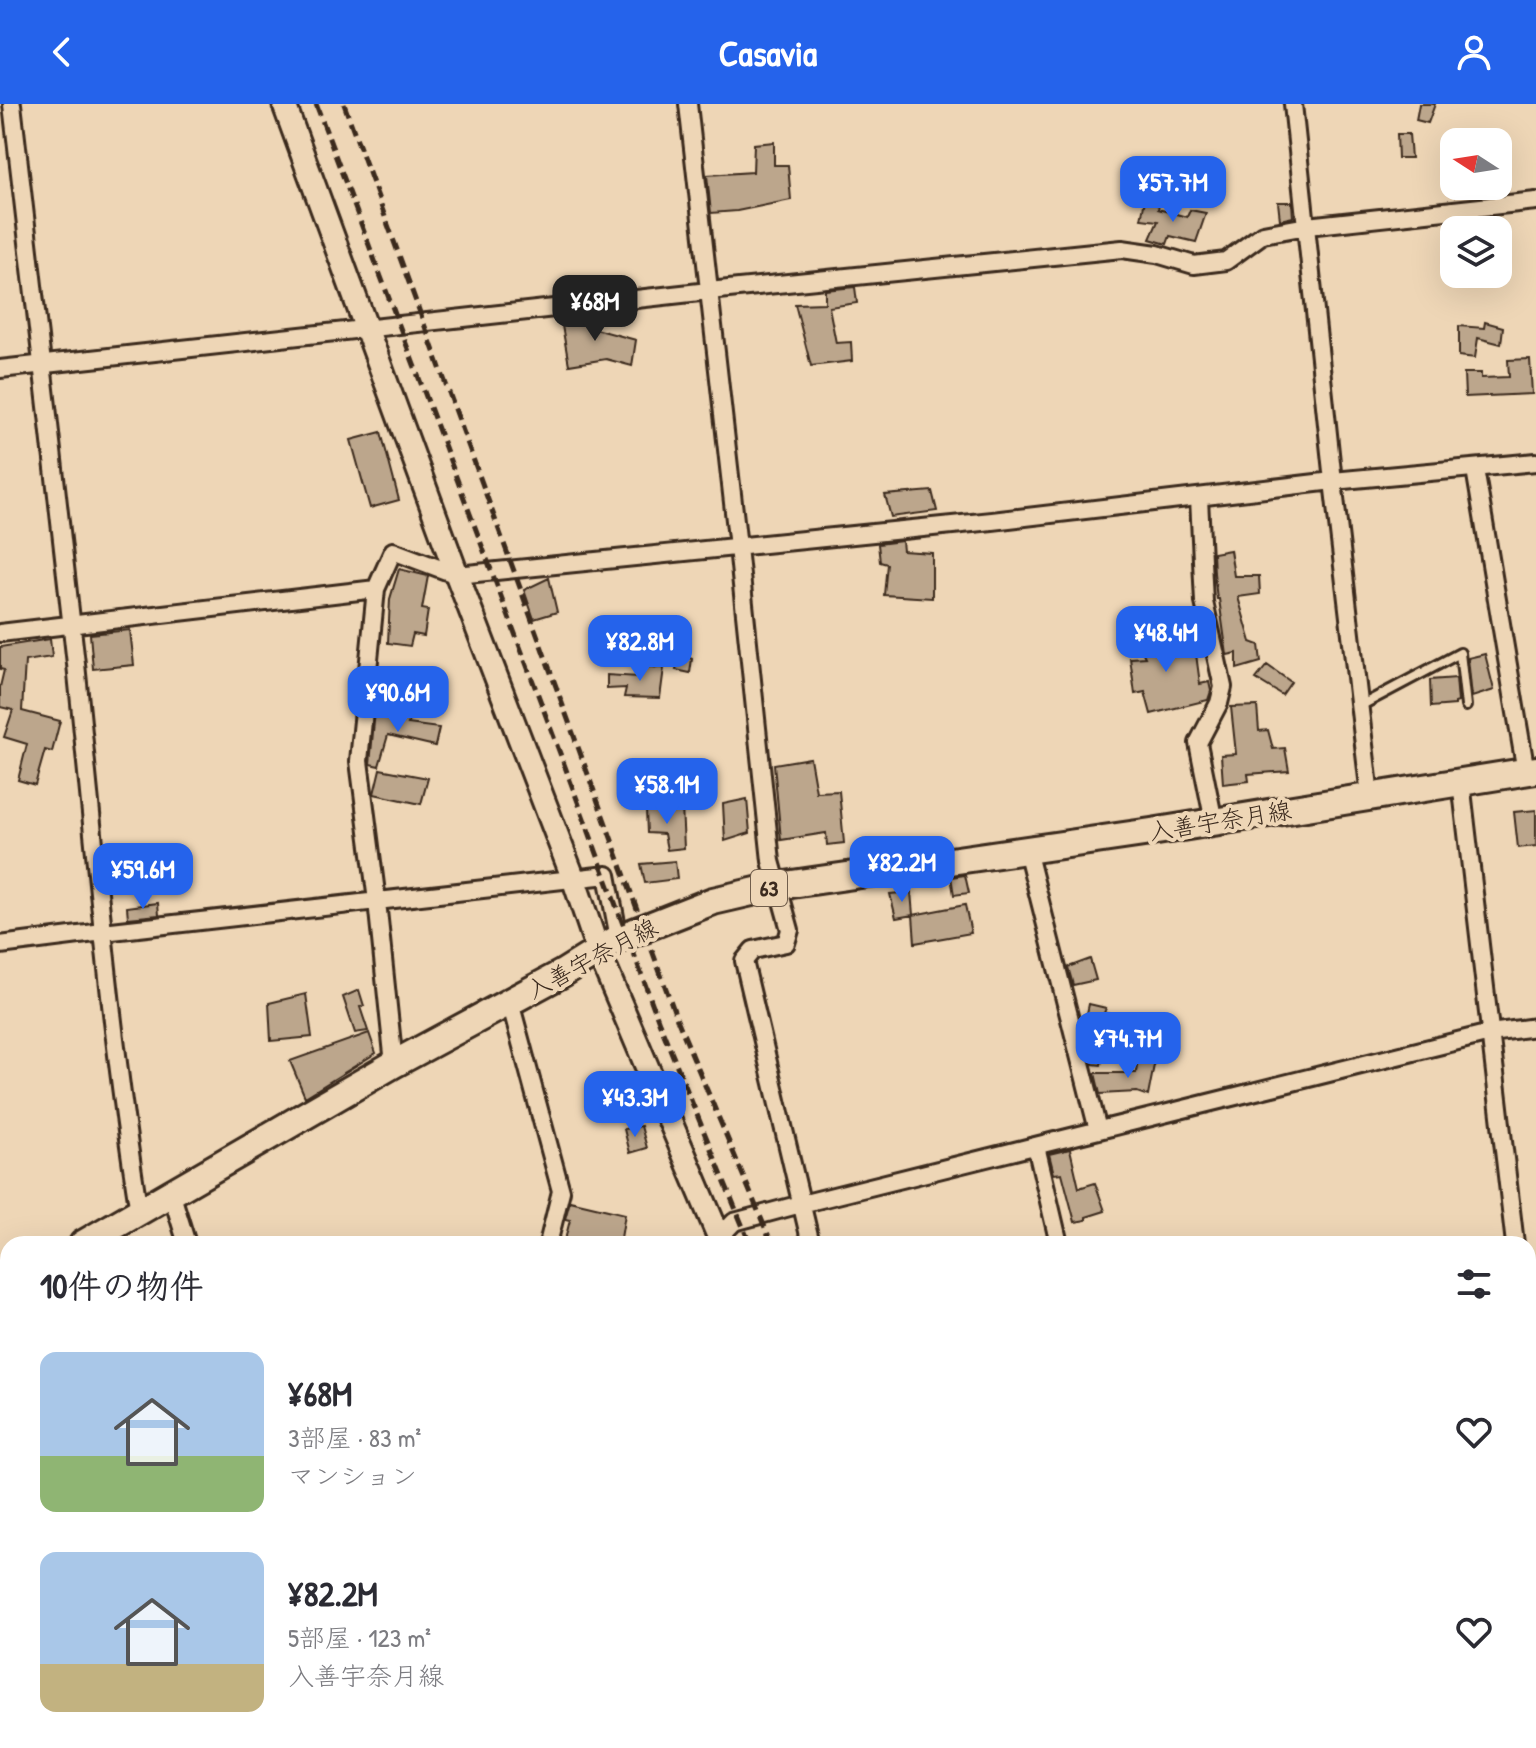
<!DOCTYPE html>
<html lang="ja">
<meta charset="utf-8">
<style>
:root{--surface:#fff;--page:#f7f7f7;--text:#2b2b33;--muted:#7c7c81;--accent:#2563eb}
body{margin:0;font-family:"Patrick Hand","Klee One",sans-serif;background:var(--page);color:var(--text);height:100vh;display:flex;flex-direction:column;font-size:30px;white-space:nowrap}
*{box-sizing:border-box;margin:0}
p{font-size:26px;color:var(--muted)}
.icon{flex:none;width:44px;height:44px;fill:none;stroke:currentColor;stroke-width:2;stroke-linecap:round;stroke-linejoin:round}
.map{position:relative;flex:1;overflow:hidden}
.side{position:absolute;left:0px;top:1132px;width:1536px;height:512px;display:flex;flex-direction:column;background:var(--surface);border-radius:24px 24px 0 0;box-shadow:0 8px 32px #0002}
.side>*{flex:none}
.needle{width:52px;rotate:282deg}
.controls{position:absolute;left:1440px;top:24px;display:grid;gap:16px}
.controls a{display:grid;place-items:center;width:72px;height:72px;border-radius:16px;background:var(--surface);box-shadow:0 8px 32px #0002;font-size:40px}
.price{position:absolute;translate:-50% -68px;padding:0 18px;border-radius:16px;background:var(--accent);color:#fff;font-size:26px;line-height:52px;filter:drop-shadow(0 2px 4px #0008)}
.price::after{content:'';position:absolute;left:50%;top:48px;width:24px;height:18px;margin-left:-12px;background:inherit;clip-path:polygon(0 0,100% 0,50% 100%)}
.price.active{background:#222;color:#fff}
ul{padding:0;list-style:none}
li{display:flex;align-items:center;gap:24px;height:200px;padding:0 40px}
li span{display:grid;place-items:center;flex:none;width:224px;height:160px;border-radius:16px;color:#555}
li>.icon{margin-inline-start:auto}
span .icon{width:96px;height:96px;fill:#fffc;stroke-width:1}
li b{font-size:34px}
h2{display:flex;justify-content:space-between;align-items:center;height:96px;padding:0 40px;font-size:34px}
header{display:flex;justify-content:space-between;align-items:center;height:104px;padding:0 40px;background:var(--accent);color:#fff;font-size:36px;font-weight:700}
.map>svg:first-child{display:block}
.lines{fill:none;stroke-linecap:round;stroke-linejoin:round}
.stream{stroke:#7c6855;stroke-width:5}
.building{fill:#bca68c;stroke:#3b2a1e;stroke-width:2}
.lane-casing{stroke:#3b2a1e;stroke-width:14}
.street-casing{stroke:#3b2a1e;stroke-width:22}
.secondary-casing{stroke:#3b2a1e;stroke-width:28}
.primary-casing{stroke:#3b2a1e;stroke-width:32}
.lane{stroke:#eed6b6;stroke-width:8}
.street{stroke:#eed6b6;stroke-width:16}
.secondary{stroke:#eed6b6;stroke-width:22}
.primary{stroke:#eed6b6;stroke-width:26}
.rail{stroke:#3b2a1e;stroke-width:5;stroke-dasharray:12 6;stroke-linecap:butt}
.labels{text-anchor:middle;stroke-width:8;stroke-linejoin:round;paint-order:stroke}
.shield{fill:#eed6b6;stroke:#715e4c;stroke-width:2}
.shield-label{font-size:22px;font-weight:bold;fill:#3b2a1e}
.street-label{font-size:24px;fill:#3b2a1e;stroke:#eed6b6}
</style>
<header><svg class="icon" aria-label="back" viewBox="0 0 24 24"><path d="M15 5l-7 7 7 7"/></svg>Casavia<svg class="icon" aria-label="person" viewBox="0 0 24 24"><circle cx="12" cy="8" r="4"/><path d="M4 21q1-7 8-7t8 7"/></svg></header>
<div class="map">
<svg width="1536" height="1644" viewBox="0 0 1536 1644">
<rect width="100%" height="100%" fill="#eed6b6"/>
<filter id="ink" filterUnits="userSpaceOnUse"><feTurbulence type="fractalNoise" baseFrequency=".0125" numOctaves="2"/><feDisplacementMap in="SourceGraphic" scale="16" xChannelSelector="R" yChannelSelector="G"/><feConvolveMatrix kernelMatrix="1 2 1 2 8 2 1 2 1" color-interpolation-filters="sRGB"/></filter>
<g filter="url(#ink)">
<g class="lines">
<path class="stream" d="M1528 1218 1536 1215
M0 1580 8 1578"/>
</g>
<path class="building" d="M1419 0H1435L1428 19 1416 16Z
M1397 30H1409L1411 54H1398Z
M774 38V61H788L791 96 737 107 711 109 707 71 753 68 754 40Z
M1167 66 1201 76 1198 88 1163 79Z
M1145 96 1159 101 1158 105 1187 113 1190 106 1206 109 1196 138 1170 132 1167 140 1150 135 1158 117 1141 115Z
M1278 98H1292L1293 113 1280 116Z
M855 183 857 199 829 203 836 239 851 238 852 257 811 262 795 200 825 199V186Z
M594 212 595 225 636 236 632 262 606 255 569 261 561 216Z
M1485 218 1503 223 1501 240 1478 234 1475 254 1459 252V222L1484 224Z
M1530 255 1532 290 1465 293 1464 269H1481V274L1509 273 1508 256Z
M381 328 399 396 370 404 351 336Z
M932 387 937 407 891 413 885 391Z
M902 437 903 447 932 449V494L884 491 887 460 880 458 878 440Z
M1230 446 1234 472H1259L1260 490 1238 493 1251 538 1259 541 1261 558 1237 565V549L1227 551 1219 495H1217L1214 469 1213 449Z
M399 465 428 472 422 505 428 506 424 532 413 530 410 542 388 539 390 495Z
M549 474 557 508 534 515 524 486Z
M1157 517 1168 551 1196 550 1200 580 1209 578 1211 587 1208 596 1151 610 1145 588 1135 590 1130 554 1145 553 1132 526Z
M130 526 134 561 93 565 90 530Z
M50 535 52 553 25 557 22 607 60 617 52 648 45 646 35 681 18 676 27 640 4 633 13 606 0 603V583L4 566 0 565V543Z
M679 550 692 555 690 569 676 566Z
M1485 550 1494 586 1472 593 1468 554Z
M1267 561 1291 578 1282 591 1256 575Z
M639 562 664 564 660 594 624 593 626 584 607 585V571L639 573Z
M1456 574 1458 598 1455 599V601L1431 603 1430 576Z
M1257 602 1259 627 1268 626 1273 645 1285 644 1289 667 1248 670 1249 677 1223 680 1221 651 1236 650 1231 603Z
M375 607 410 616 408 620 439 624 435 642 388 631 379 662 370 660Z
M810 654 816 688 839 687 844 739 827 741 826 729 781 736 774 660Z
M380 665 428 674 421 700 374 690Z
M747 695 750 729 725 737 723 700Z
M682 702 684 744 667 746 664 730 647 729 646 706Z
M1536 706V742L1518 744 1514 708Z
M675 757 677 775 645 779 641 760Z
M965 771 969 789 954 791 951 773Z
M911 788 913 811 896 814 890 790Z
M158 799 159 811 128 814 127 803Z
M965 801 971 829 915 839 913 811Z
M1090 855 1096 876 1073 881 1068 863Z
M359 886 364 902 360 903 368 927 355 929 343 893Z
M306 890 312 933 271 937 269 899Z
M1089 900 1106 904 1104 909 1147 916 1142 946 1106 940 1101 961 1093 960 1090 949 1095 920 1085 919Z
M369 929 376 949 305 993 290 957Z
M1138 952 1155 956 1148 992 1137 988 1100 990 1095 969H1136Z
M641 1022 647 1044 630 1049 624 1025Z
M1070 1045 1079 1084 1095 1079 1105 1107 1086 1113V1116L1075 1118 1062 1069 1054 1070 1049 1050Z
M570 1097 625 1110 620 1140H564L570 1116 565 1115Z"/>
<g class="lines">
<g class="lane-casing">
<path id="lane" d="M1360 602 1460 549 1466 602"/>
</g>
<g class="street-casing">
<path id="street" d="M12 0C33 187 56 373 76 560 95 743 110 927 139 1108
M688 0 738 443 771 757 790 826 786 839 753 846 744 857 811 1140
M1293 0 1333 377 1370 692
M0 265 709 187 1122 145 1157 150 1194 161 1226 157 1263 130 1307 122 1536 97
M1475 365 1526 668
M1199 394 1204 498 1223 583 1219 599 1198 639 1214 718
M376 485 359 657 377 797 394 960
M0 529 376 485 393 447 457 471 992 417 1333 377 1536 358
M1461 678 1515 1140
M1027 746 1098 1026
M0 841 103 828 607 771 619 834
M510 898 561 1087 548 1140
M1036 1042 1059 1140
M171 1088 187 1140
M714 1139 734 1118 801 1100 1490 929 1536 923
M1528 1226 1536 1259
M0 1593 8 1590
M1246 1636 1248 1644"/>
</g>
<g class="secondary-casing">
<path id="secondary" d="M284 0 457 471 574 776 598 847 722 1140
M963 1636 968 1644"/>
</g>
<g class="primary-casing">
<path id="primary" d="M83 1140 394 960 563 869 619 834 713 797 778 782 1151 728 1536 666
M0 1187 8 1182"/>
</g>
<use href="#lane" class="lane"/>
<use href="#street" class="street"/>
<use href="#secondary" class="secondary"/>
<use href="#primary" class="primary"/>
<path class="rail" d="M316 0 564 660 659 918 750 1140
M344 0 677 915 772 1140
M979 1636 983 1644
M1005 1636 1009 1644"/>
</g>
</g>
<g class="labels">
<rect class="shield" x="751" y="766" width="36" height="36" rx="6"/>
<g class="shield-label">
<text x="769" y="792">63</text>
</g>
<g class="street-label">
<text transform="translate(1220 717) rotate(-9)" y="8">入善宇奈月線</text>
<text transform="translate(592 855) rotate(-28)" y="8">入善宇奈月線</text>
</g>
</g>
</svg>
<div class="controls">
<a><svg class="needle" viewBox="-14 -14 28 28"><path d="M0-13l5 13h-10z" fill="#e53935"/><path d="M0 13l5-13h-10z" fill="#7c7c81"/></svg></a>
<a><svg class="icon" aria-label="layers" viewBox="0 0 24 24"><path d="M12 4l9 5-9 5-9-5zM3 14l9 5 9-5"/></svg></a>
</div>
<b class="price" style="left:1173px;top:120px">¥57.7M</b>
<b class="price active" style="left:595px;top:239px">¥68M</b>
<b class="price" style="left:1166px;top:570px">¥48.4M</b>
<b class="price" style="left:640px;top:579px">¥82.8M</b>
<b class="price" style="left:398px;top:630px">¥90.6M</b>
<b class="price" style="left:667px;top:722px">¥58.1M</b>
<b class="price" style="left:902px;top:800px">¥82.2M</b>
<b class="price" style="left:143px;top:807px">¥59.6M</b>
<b class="price" style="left:1128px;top:976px">¥74.7M</b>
<b class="price" style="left:635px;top:1035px">¥43.3M</b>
<section class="side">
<h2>10件の物件<svg class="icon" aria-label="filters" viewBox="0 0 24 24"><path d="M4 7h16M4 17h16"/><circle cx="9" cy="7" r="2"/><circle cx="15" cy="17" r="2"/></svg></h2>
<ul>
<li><span style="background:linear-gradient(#a9c7e8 65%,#8fb573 0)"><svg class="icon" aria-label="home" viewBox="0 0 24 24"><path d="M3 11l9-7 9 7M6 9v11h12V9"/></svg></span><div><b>¥68M</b><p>3部屋 · 83 m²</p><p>マンション</p></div><svg class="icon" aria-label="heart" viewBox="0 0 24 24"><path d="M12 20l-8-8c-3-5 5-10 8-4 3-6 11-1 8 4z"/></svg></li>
<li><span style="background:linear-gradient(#a9c7e8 70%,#c2b280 0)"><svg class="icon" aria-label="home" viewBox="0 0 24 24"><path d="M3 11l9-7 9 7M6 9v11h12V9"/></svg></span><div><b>¥82.2M</b><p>5部屋 · 123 m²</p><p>入善宇奈月線</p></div><svg class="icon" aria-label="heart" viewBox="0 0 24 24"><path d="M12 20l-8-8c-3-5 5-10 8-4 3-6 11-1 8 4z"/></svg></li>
</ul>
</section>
</div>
